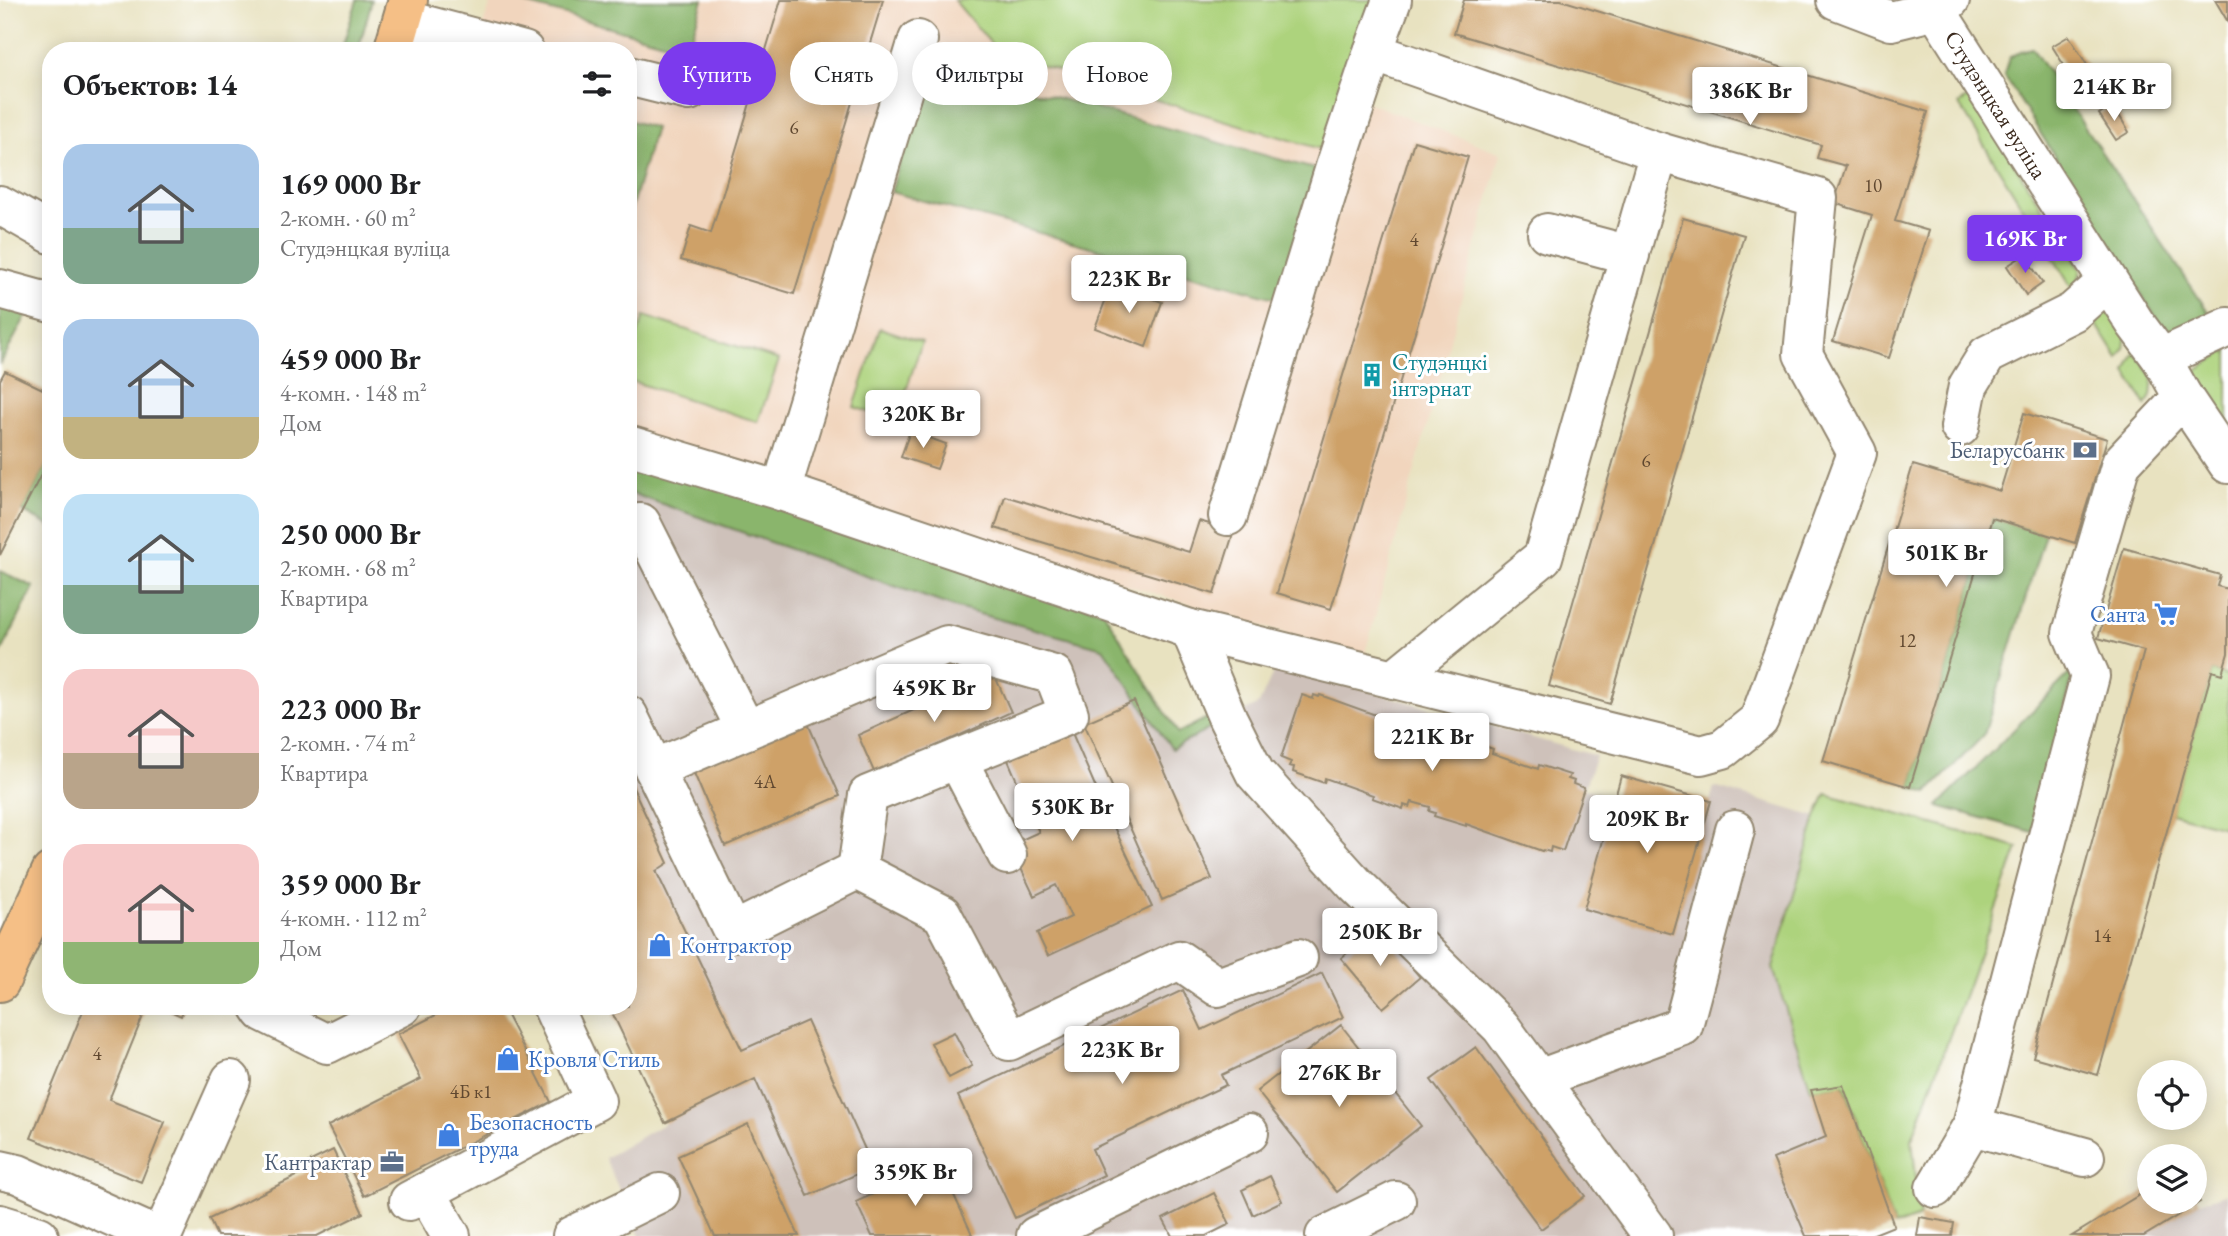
<!DOCTYPE html>
<html lang="ru">
<meta charset="utf-8">
<style>
:root{--surface:#fff;--page:#f2f2f2;--text:#202124;--muted:#757577;--accent:#7c3aed}
body{margin:0;font-family:"EB Garamond",serif;background:var(--page);color:var(--text);height:100vh;display:flex;flex-direction:column;font-size:26px;white-space:nowrap}
*{box-sizing:border-box;margin:0}
p{font-size:23px;color:var(--muted)}
.icon{flex:none;width:38px;height:38px;fill:none;stroke:currentColor;stroke-width:2;stroke-linecap:round;stroke-linejoin:round}
.map{position:relative;flex:1;overflow:hidden}
.sheet{position:absolute;left:42px;top:42px;width:595px;height:973px;display:flex;flex-direction:column;background:var(--surface);border-radius:28px;box-shadow:0 4px 18px #0003}
.sheet>*{flex:none}
.guide{position:absolute;left:658px;top:42px;width:665px;height:63px;display:flex;gap:14px}
.tools{position:absolute;left:2137px;top:1060px;display:grid;gap:14px}
.tools a{display:grid;place-items:center;width:70px;height:70px;border-radius:50%;background:var(--surface);box-shadow:0 4px 18px #0003;font-size:35px}
.price{position:absolute;translate:-50% -60px;padding:0 16px;border-radius:7px;background:#fff;color:#222;font-size:23px;line-height:46px;filter:drop-shadow(0 2px 4px #0008)}
.price::after{content:'';position:absolute;left:50%;top:42px;width:21px;height:16px;margin-left:-10px;background:inherit;clip-path:polygon(0 0,100% 0,50% 100%)}
.price.on{background:var(--accent);color:#fff}
ul{padding:0;list-style:none}
li{display:flex;align-items:center;gap:21px;height:175px;padding:0 21px}
li span{display:grid;place-items:center;flex:none;width:196px;height:140px;border-radius:21px;color:#555}
li>.icon{margin-inline-start:auto}
span .icon{width:84px;height:84px;fill:#fffc;stroke-width:1}
li b{font-size:30px}
h2{display:flex;justify-content:space-between;align-items:center;height:84px;padding:0 21px;font-size:30px}
.tag{padding:0 24px;border-radius:32px;background:var(--surface);box-shadow:0 4px 18px #0003;font-size:24px;line-height:63px}
.tag.on{background:var(--accent);color:#fff}
.map>svg:first-child{display:block}
.built{fill:#f1d5bd}
.industrial{fill:#cec1ba}
.green{fill:#add37d;stroke:#747e4e;stroke-width:2}
.forest{fill:#8ab56c;stroke:#627045;stroke-width:2}
.building{fill:#cea168}
.lines{fill:none;stroke-linecap:round;stroke-linejoin:round}
.minor-casing{stroke:#92866f;stroke-width:42}
.major-casing{stroke:#92866f;stroke-width:42}
.minor{stroke:#fff;stroke-width:38}
.major{stroke:#f5bf86;stroke-width:38}
.labels{text-anchor:middle;stroke-width:6;stroke-linejoin:round;paint-order:stroke}
.number-label{font-size:19px;fill:#604830}
.street-label{font-size:23px;fill:#3b2a1e;stroke:#fff}
.culture-label{font-size:23px;fill:#0d838f;stroke:#fff;text-anchor:start}
.service-label{font-size:23px;fill:#4e5e75;stroke:#fff;text-anchor:end}
.shop-label{font-size:23px;fill:#366cbe;stroke:#fff;text-anchor:start}
</style>
<div class="map">
<svg width="2228" height="1236" viewBox="0 0 2228 1236">
<rect width="100%" height="100%" fill="#fff"/>
<filter id="ink" filterUnits="userSpaceOnUse"><feTurbulence type="fractalNoise" baseFrequency=".0143" numOctaves="2"/><feDisplacementMap in="SourceGraphic" scale="14" xChannelSelector="R" yChannelSelector="G"/><feConvolveMatrix kernelMatrix="1 2 1 2 8 2 1 2 1" color-interpolation-filters="sRGB"/></filter>
<filter id="wash" filterUnits="userSpaceOnUse"><feTurbulence type="fractalNoise" baseFrequency=".00686" numOctaves="4" result="noise"/><feDisplacementMap in="SourceGraphic" scale="28" xChannelSelector="R" yChannelSelector="G"/><feGaussianBlur stdDeviation="1.57" result="paint"/><feColorMatrix in="noise" values="0 0 0 0 0 0 0 0 0 0 0 0 0 0 0 0 0 1.4 0 .05"/><feComposite in="paint" operator="in"/></filter>
<g filter="url(#wash)">
<rect width="100%" height="100%" fill="#e8e2c0"/>
<path class="built" d="M492 0H1383L1348 95 1501 153 1364 657 767 476 628 431V51H473Z"/>
<path class="industrial" d="M628 492 954 607 1103 648 1172 749 1259 704 1277 664 1596 756 1584 788 1614 799 1621 776 1710 801 1714 787 1816 817 1773 968 1826 1137 1868 1236H640L605 1158 665 1123 755 1079 656 871 628 882Z
M2228 1193V1236H2144L2200 1202Z"/>
<path class="green" d="M954 0H1383L1327 151 999 53Z
M1971 95 2081 270 2075 293 1959 104Z
M2108 301 2127 327 2124 349 2118 358 2090 314Z
M644 316 779 360 758 422 628 380V364Z
M880 328 922 342 896 421 854 407Z
M2228 350V428L2193 373Z
M2135 352 2153 377 2151 396 2146 405 2126 372Z
M2212 671 2228 676V828L2171 813Z
M1826 794 2018 848 1912 1139 1920 1217 1894 1226 1844 1085 1811 1090 1773 968 1816 817Z"/>
<path class="forest" d="M357 0H372L358 51H341Z
M512 0H703L688 49Z
M2032 48 2215 322 2180 333 2163 329 2004 75 2009 58 2020 51Z
M928 62 1318 170 1282 300 891 192Z
M628 120 655 128 628 219Z
M0 305 28 312 0 365Z
M51 455V527L22 511Z
M628 456 1104 612 1178 733 1213 715 1219 724 1172 749 1103 648 954 607 628 492Z
M1992 518 2045 534 1984 735 1927 793 1910 787Z
M0 571 34 587 0 655Z
M2075 668 2033 832 1938 806Z"/>
<g id="blocks">
<path class="building" d="M781 0H883L794 294 681 260 691 226 711 233Z
M1464 0H1561L1928 112 1895 221 1929 231 1889 358 1833 341 1872 215 1834 203 1846 166 1817 158 1821 145 1454 33Z
M2215 0H2228V22Z
M2069 36 2092 73 2075 83 2052 46Z
M2090 83 2102 100 2090 109 2078 92Z
M2113 105 2129 132 2116 140 2099 114Z
M1414 141 1468 157 1331 609 1277 593Z
M1683 218 1744 235 1610 704 1549 686Z
M2008 222 2019 242 2005 250 1994 230Z
M2024 255 2043 283 2026 295 2007 266Z
M1112 283 1162 302 1146 347 1095 328Z
M5 371 51 393V455L0 555V380Z
M2024 413 2107 439 2075 543 1992 518 1910 787 1823 761 1913 465 2000 491Z
M910 431 946 444 937 469 901 457Z
M1005 496 1189 552 1199 521 1234 531 1214 594 995 528Z
M2124 548 2220 575 2217 586 2228 589V653L2222 674 2212 671 2098 1075 2033 1057 2144 651 2098 638Z
M994 674 1011 712 875 774 858 735Z
M1302 695 1313 699 1314 695 1319 697 1320 695 1398 723 1399 720 1430 730 1429 734 1434 736V738L1452 744 1454 740 1461 742 1462 738 1493 749 1492 753 1538 769 1539 765 1570 775 1568 779 1574 781 1573 784 1584 788 1563 851 1551 847 1550 852 1543 850 1542 851 1466 824V826L1434 816 1435 813 1429 811 1430 807 1412 802 1410 807 1404 805 1403 809 1372 798 1373 795 1325 778 1324 783 1293 772 1294 767 1289 766 1291 762 1281 758Z
M1134 701 1212 879 1162 900 1084 723Z
M805 717 840 796 725 846 691 766Z
M1069 726 1102 802 1152 907 1048 956 1037 933 1071 917 1056 885 1034 896 1010 845 1039 832 1005 753Z
M1621 776 1711 801 1673 934 1584 909Z
M628 777 668 863 656 871 742 1050 807 1021 873 1167 808 1196 755 1079 665 1123 609 1006H628Z
M1377 927 1420 977 1383 1008 1341 958Z
M1322 973 1343 1017 1221 1075 1226 1085 1092 1149 1104 1175 1015 1218 958 1096 1183 990 1202 1030Z
M85 1006H147L109 1100 165 1122 141 1182 31 1138Z
M159 1006H185L181 1016Z
M454 1006H502L551 1102 364 1196 328 1126 421 1079 398 1034Z
M1341 1025 1421 1126 1337 1192 1257 1091Z
M954 1032 972 1066 949 1078 931 1043Z
M1476 1047 1585 1196 1541 1229 1431 1080Z
M1843 1085 1894 1226 1869 1236H1806L1773 1159 1826 1137 1811 1090Z
M748 1124 799 1236H715L678 1156Z
M333 1150 363 1213 317 1236H217L209 1219 305 1172 301 1166Z
M939 1163 972 1234 967 1236H872L856 1202Z
M1270 1176 1282 1201 1253 1215 1242 1190Z
M2149 1189V1202H2194V1193L2200 1202 2144 1236H2072Z
M1214 1193 1230 1224 1206 1236H1172L1163 1219Z
M1920 1217 1954 1223 1952 1236H1917Z"/>
</g>
</g>
<g filter="url(#ink)">
<use href="#blocks" fill-opacity="0" stroke="#92866f" stroke-width="2"/>
<g class="lines">
<g class="minor-casing">
<g id="minor">
<path d="M1836 0 1891 21 1936 10 1950 0"/>
<path id="s1" d="M1936 10 2135 323 2161 358 2183 397 2228 464"/>
<path d="M403 19 524 51"/>
<path d="M628 76 689 91"/>
<path d="M0 205 51 234"/>
<path d="M1547 233 1630 255"/>
<path d="M0 289 51 303"/>
<path d="M2161 358 2228 327"/>
<path d="M1960 427 1968 386 1987 355 2073 312 2108 281"/>
<path d="M628 445 781 491 1190 629 1394 679 1543 557 1659 152 1373 52 1392 0"/>
<path d="M781 491 918 40"/>
<path d="M1228 516 1335 167 1373 52"/>
<path d="M628 524 641 523 746 730"/>
<path d="M1190 629 1228 719 1255 773 1355 884 1501 1027 1653 1236"/>
<path d="M1394 679 1701 755 1723 749 1759 720 1857 453 1803 354 1818 198 1659 152"/>
<path d="M628 715 733 932 857 870 942 914 1009 1041 1179 960 1218 987 1298 958"/>
<path d="M957 759 1007 855"/>
<path d="M654 769 947 645 1054 675 1069 714 868 795 857 870"/>
<path d="M259 1006 263 1012 327 1044 402 1006"/>
<path d="M1539 1079 1683 1026 1735 830"/>
<path d="M1972 1126 2085 1157"/>
<path d="M0 1170 18 1174 156 1236"/>
<path d="M1935 1188 1972 1126 2090 676 2072 633 2121 463 2183 397"/>
<path d="M426 1192 451 1236"/>
<path d="M409 1201 596 1101 552 1006"/>
<path d="M0 1224 39 1236"/>
<path d="M162 1236 231 1080"/>
<path d="M572 1236 660 1193"/>
<path d="M1036 1236 1249 1133"/>
<path d="M1325 1236 1396 1201"/>
</g>
</g>
<g class="major-casing">
<path id="major" d="M393 51 408 0
M0 982 51 872"/>
</g>
<use href="#minor" class="minor"/>
<use href="#major" class="major"/>
</g>
</g>
<defs>
<g id="building-bare" transform="scale(1.89)"><path d="M-4-6H4V6H1V3H-1V6H-4ZM-2.5-4.3h1.7v1.8h-1.7ZM.8-4.3h1.7v1.8H.8ZM-2.5-1h1.7V.8h-1.7ZM.8-1h1.7V.8H.8Z" fill="#0f9aa8" stroke="#fff" stroke-width="2.5" paint-order="stroke"/></g>
<g id="bank-bare" transform="scale(1.89)"><path d="M-6-4H6V4H-6ZM0-2.3a2.3 2.3 0 1 0 0 4.6a2.3 2.3 0 1 0 0-4.6Z" fill="#5c6f8a" stroke="#fff" stroke-width="2.5" paint-order="stroke"/></g>
<g id="supermarket-bare" transform="scale(1.89)"><path d="M-6-5.5h2.5l.6 2H6L4.5 2H-2.5L-4.4-4H-6ZM-1.5 3.2a1.3 1.3 0 1 0 .1 0ZM3 3.2a1.3 1.3 0 1 0 .1 0Z" fill="#3f7fe0" stroke="#fff" stroke-width="2.5" paint-order="stroke"/></g>
<g id="shop-bare" transform="scale(1.89)"><path d="M-5-2.5h2.3a2.7 3.5 0 0 1 5.4 0H5L5.5 6h-11ZM-1.5-2.5h3a1.5 2.3 0 0 0-3 0Z" fill="#3f7fe0" stroke="#fff" stroke-width="2.5" paint-order="stroke"/></g>
<g id="office-bare" transform="scale(1.89)"><path d="M-6-3h4V-5.5h4V-3h4V5H-6ZM-1-4.5V-3h2v-1.5ZM-6 0V1H6V0Z" fill="#5c6f8a" stroke="#fff" stroke-width="2.5" paint-order="stroke"/></g>
</defs>
<g fill-rule="evenodd">
<use href="#building-bare" x="1372" y="375"/>
<use href="#bank-bare" x="2085" y="450"/>
<use href="#supermarket-bare" x="2166" y="614"/>
<use href="#shop-bare" x="660" y="945"/>
<use href="#shop-bare" x="508" y="1059"/>
<use href="#shop-bare" x="449" y="1135"/>
<use href="#office-bare" x="392" y="1162"/>
</g>
<g class="labels">
<g class="number-label">
<text x="794" y="134">6</text>
<text x="1873" y="192">10</text>
<text x="1414" y="246">4</text>
<text x="1646" y="467">6</text>
<text x="1907" y="647">12</text>
<text x="765" y="788">4А</text>
<text x="2102" y="942">14</text>
<text x="97" y="1060">4</text>
<text x="471" y="1098">4Б к1</text>
</g>
<g class="street-label">
<text dy="8" stroke="none"><textPath href="#s1" startOffset="112">Студэнцкая вуліца</textPath></text>
</g>
<g class="culture-label">
<text x="1392" y="370">Студэнцкі<tspan x="1392" dy="26">інтэрнат</tspan></text>
</g>
<g class="service-label">
<text x="2065" y="458">Беларусбанк</text>
<text x="372" y="1170">Кантрактар</text>
</g>
<g class="shop-label">
<text x="2146" y="622" text-anchor="end">Санта</text>
<text x="680" y="953">Контрактор</text>
<text x="528" y="1067">Кровля Стиль</text>
<text x="469" y="1130">Безопасность<tspan x="469" dy="26">труда</tspan></text>
</g>
</g>
</svg>
<div class="tools">
<a><svg class="icon" aria-label="locate" viewBox="0 0 24 24"><circle cx="12" cy="12" r="6"/><path d="M12 2v4M12 18v4M2 12h4M18 12h4"/></svg></a>
<a><svg class="icon" aria-label="layers" viewBox="0 0 24 24"><path d="M12 4l9 5-9 5-9-5zM3 14l9 5 9-5"/></svg></a>
</div>
<b class="price" style="left:2114px;top:123px">214K Br</b>
<b class="price" style="left:1750px;top:127px">386K Br</b>
<b class="price on" style="left:2025px;top:275px">169K Br</b>
<b class="price" style="left:1129px;top:315px">223K Br</b>
<b class="price" style="left:923px;top:450px">320K Br</b>
<b class="price" style="left:1946px;top:589px">501K Br</b>
<b class="price" style="left:934px;top:724px">459K Br</b>
<b class="price" style="left:1432px;top:773px">221K Br</b>
<b class="price" style="left:1072px;top:843px">530K Br</b>
<b class="price" style="left:1647px;top:855px">209K Br</b>
<b class="price" style="left:1380px;top:968px">250K Br</b>
<b class="price" style="left:1122px;top:1086px">223K Br</b>
<b class="price" style="left:1339px;top:1109px">276K Br</b>
<b class="price" style="left:915px;top:1208px">359K Br</b>
<div class="guide">
<a class="tag on">Купить</a>
<a class="tag">Снять</a>
<a class="tag">Фильтры</a>
<a class="tag">Новое</a>
</div>
<section class="sheet">
<h2>Объектов: 14<svg class="icon" aria-label="filters" viewBox="0 0 24 24"><path d="M4 7h16M4 17h16"/><circle cx="9" cy="7" r="2"/><circle cx="15" cy="17" r="2"/></svg></h2>
<ul>
<li><span style="background:linear-gradient(#a9c7e8 60%,#7fa58c 0)"><svg class="icon" aria-label="home" viewBox="0 0 24 24"><path d="M3 11l9-7 9 7M6 9v11h12V9"/></svg></span><div><b>169 000 Br</b><p>2-комн. · 60 m²</p><p>Студэнцкая вуліца</p></div></li>
<li><span style="background:linear-gradient(#a9c7e8 70%,#c2b280 0)"><svg class="icon" aria-label="home" viewBox="0 0 24 24"><path d="M3 11l9-7 9 7M6 9v11h12V9"/></svg></span><div><b>459 000 Br</b><p>4-комн. · 148 m²</p><p>Дом</p></div></li>
<li><span style="background:linear-gradient(#bfe0f5 65%,#7fa58c 0)"><svg class="icon" aria-label="home" viewBox="0 0 24 24"><path d="M3 11l9-7 9 7M6 9v11h12V9"/></svg></span><div><b>250 000 Br</b><p>2-комн. · 68 m²</p><p>Квартира</p></div></li>
<li><span style="background:linear-gradient(#f6c9c9 60%,#b9a48a 0)"><svg class="icon" aria-label="home" viewBox="0 0 24 24"><path d="M3 11l9-7 9 7M6 9v11h12V9"/></svg></span><div><b>223 000 Br</b><p>2-комн. · 74 m²</p><p>Квартира</p></div></li>
<li><span style="background:linear-gradient(#f6c9c9 70%,#8fb573 0)"><svg class="icon" aria-label="home" viewBox="0 0 24 24"><path d="M3 11l9-7 9 7M6 9v11h12V9"/></svg></span><div><b>359 000 Br</b><p>4-комн. · 112 m²</p><p>Дом</p></div></li>
</ul>
</section>
</div>
